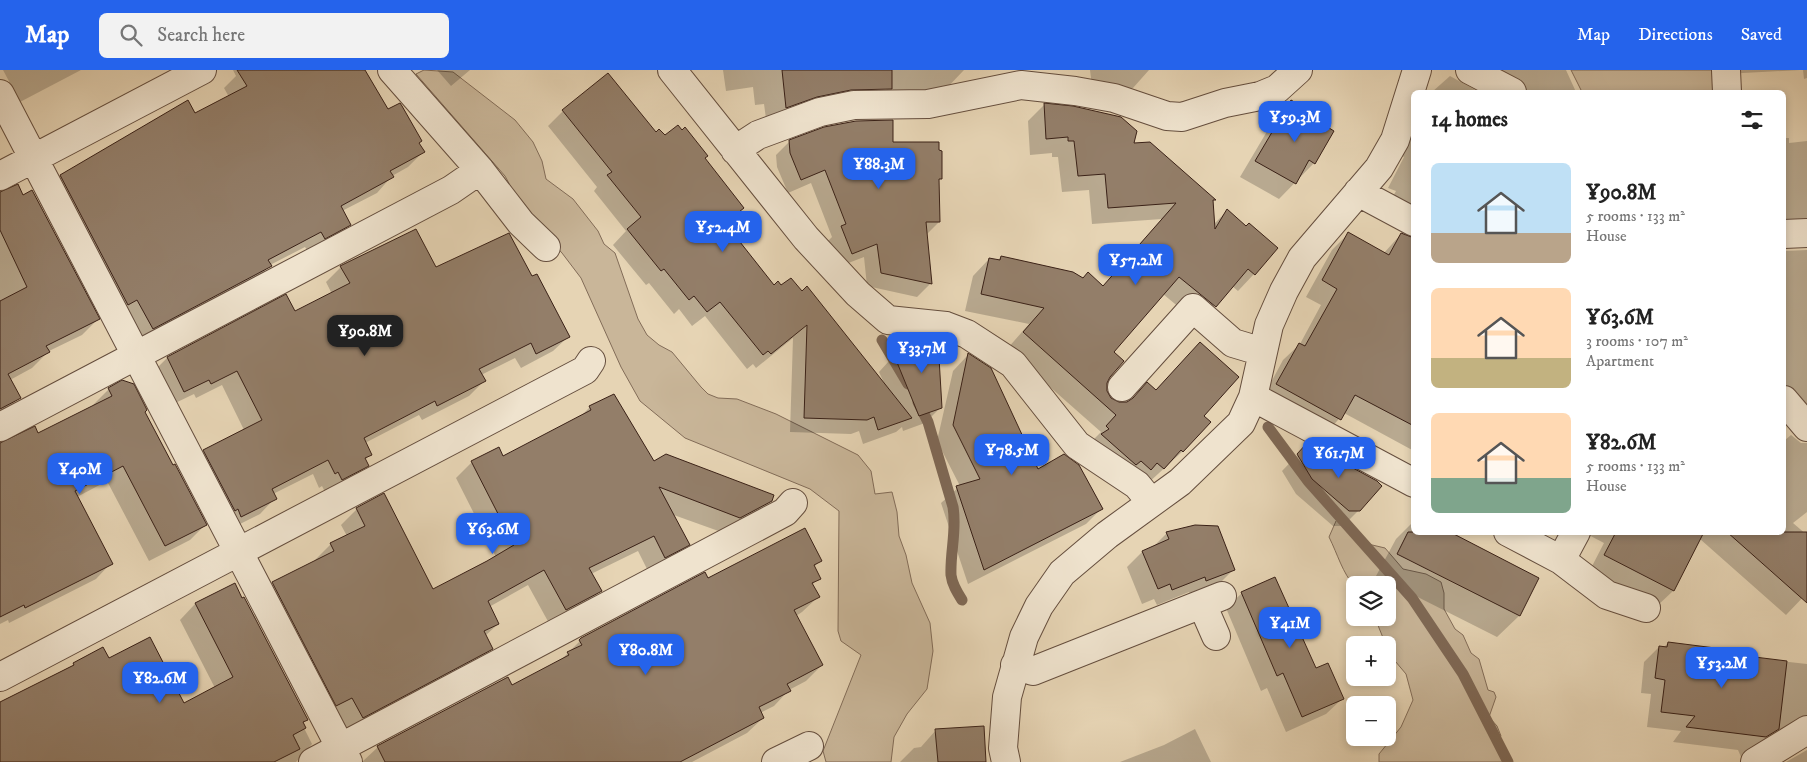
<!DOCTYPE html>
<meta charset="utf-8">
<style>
:root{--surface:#fff;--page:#f2f2f2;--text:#222;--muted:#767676;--accent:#2563eb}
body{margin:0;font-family:"IM FELL DW Pica",serif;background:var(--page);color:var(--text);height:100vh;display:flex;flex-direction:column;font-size:19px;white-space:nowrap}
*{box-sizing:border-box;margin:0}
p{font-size:16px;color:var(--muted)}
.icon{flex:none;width:28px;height:28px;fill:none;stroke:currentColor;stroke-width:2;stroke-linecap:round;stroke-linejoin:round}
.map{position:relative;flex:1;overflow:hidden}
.drawer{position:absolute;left:1411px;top:20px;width:375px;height:445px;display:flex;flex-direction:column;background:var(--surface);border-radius:8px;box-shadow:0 2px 8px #0003}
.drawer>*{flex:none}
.tools{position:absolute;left:1346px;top:506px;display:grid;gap:10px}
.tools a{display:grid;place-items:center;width:50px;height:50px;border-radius:8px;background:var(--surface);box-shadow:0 2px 8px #0003;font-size:25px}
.price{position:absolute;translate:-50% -42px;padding:0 11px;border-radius:10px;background:var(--accent);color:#fff;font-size:16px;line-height:32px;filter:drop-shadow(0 1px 2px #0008)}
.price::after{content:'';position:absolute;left:50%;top:30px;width:15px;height:11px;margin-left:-8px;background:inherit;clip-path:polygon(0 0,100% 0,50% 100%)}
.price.selected{background:#222;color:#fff}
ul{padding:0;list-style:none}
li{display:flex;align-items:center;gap:15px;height:125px;padding:0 20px}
li span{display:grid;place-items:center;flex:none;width:140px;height:100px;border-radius:8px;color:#555}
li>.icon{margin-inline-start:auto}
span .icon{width:60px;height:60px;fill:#fffc;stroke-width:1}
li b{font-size:21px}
h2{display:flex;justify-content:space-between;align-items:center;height:60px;padding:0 20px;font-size:21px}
header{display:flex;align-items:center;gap:30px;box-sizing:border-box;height:70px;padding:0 25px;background:var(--accent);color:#fff}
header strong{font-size:24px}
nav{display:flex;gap:28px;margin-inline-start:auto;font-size:18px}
.search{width:350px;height:45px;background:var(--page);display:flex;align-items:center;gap:12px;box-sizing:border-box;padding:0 18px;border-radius:8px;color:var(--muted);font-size:19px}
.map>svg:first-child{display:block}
.green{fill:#c9b699;stroke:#826c58}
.shadow{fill:#0003;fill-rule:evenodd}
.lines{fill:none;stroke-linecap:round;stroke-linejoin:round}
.stream{stroke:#7e6855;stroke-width:11}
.building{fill:#937e69;stroke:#3a2117}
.street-casing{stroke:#654e3e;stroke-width:30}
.street{stroke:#efe3ce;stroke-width:28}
</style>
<header>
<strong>Map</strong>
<div class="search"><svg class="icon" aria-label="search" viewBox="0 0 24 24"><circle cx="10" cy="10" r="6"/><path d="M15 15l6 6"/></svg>Search here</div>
<nav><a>Map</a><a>Directions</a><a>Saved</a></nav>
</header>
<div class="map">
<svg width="1807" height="692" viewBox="0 0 1807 692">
<rect width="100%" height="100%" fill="#e6d4b4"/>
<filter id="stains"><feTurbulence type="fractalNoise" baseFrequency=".004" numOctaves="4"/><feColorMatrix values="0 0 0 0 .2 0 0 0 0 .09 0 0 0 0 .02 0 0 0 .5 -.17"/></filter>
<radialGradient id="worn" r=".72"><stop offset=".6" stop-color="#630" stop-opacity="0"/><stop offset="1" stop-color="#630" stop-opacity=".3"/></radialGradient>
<path class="green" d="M424 0 453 2 515 50 533 72 542 91 546 109 573 129 598 161 604 174 615 183 638 249 647 265 659 275 672 282 701 317 708 324 718 328 737 329 776 344 858 385 871 401 875 424 892 422 897 442 899 466 906 485 912 513 930 553 933 581 927 619 907 644 894 667 891 692H826L823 681 861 585 841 571 838 561 839 441 810 419 685 368 640 331 621 297 581 208 562 183 524 141 505 106 416 4Z
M1571 0H1715L1716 22H1582Z
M1342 445 1368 474 1385 478 1403 499 1426 504 1441 512 1444 523V539L1455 559 1463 565 1471 583 1479 589 1488 620 1494 622 1496 627 1489 647 1497 656 1501 666 1495 674 1503 692H1379V684L1401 657 1413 630 1406 604 1390 585 1375 548H1388V515H1355V517C1342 502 1338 485 1329 467L1336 451Z"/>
<path class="shadow" d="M3 0H81L20 32Z
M233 0H363L388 41 418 73 423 82 408 97 392 106 377 123 342 141 350 155 334 170 309 183 305 177 270 195 255 212 137 274 45 121 60 106 195 45 229 27 224 18 236 6Z
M437 0H470L451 16Z
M723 0H964L944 21 767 56 764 34 755 35 753 17 726 21ZM888 18 886 20 845 21V19Z
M1090 0H1149L1133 18 1093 24Z
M1475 0H1566L1576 22H1498Z
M1725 0H1800L1725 4Z
M1803 0H1807V8L1804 9Z
M1450 6 1479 22H1432Z
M1291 32 1314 93 1279 129 1240 107 1275 48Z
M1044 35 1133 74 1214 130 1212 132 1214 154 1227 141 1254 204 1238 221 1232 216 1198 253 1163 224 1112 282 1106 322 1110 329 1119 334 1128 333 1155 321 1200 273 1202 346 1183 381 1146 415 1090 373 1101 362 1007 279 1029 254 965 241 973 206 989 189 997 191 1001 187 1102 217 1162 149 1092 154 1089 120 1062 122 1058 87H1052V83L1030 85 1028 51Z
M563 41 656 63 703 89 743 138 725 155 774 216 884 313 879 302 909 269 941 337 925 353 903 361 902 357 896 362 863 374 859 361 851 364 790 362 793 268 756 298 753 294 747 299 705 246 692 256 679 239 674 244 649 213 646 215 613 175 626 161 594 121 597 117 548 56Z
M1414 53V168L1411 160 1385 141 1396 121 1388 118 1404 87 1399 84Z
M1784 68H1789V73L1807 71V176L1784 163Z
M790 71 892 73 941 108 938 111 939 152 926 165 931 213 917 227 867 216 864 187 838 197 828 171 832 167 811 113 788 123 777 97 776 85Z
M0 128 98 249 82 265 49 281 32 298 10 310 19 328 0 346Z
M1348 164 1384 183 1401 164 1414 168V381L1344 343 1324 366 1261 331 1283 290 1300 274 1321 235 1306 227 1332 180Z
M1807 180V369L1784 319V181Z
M341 197 435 199 531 208 569 266 553 281 521 298 515 288 481 305 484 311 469 326 422 350 419 345 365 373 371 384 365 390 368 395 353 410 326 424 322 416 319 418 313 404 273 424 275 428 260 444 226 461 189 396 204 381 244 360 222 315 196 328 194 324 169 336 152 303 167 288 286 226 294 243 332 224 326 212Z
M968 285 1037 400 1101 439 1086 454 968 514 941 433 960 416 937 371 953 301Z
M109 319 144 342 205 455 190 470 149 491 107 411 77 427 111 493 96 509 9 553 8 550 0 554V374L38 365 94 336 93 335Z
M590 337 653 393 771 431 755 447 724 463 671 444 688 475 672 490 649 503 638 481 591 504 600 521 585 537 550 555 528 515 489 537 498 554 485 566 492 579 476 594 347 663 257 529 273 514 316 491 315 490 331 474 347 466 341 455 357 439 433 521 496 487 456 408 472 392 503 388 579 348Z
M1791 365 1801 373H1807V442L1793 453 1807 465V523L1786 545 1700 469 1673 521 1656 537 1589 502 1604 473 1583 462H1784V371Z
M1307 375 1359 440 1343 456H1333L1296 424 1282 401Z
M1414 451V462L1538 508 1519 546 1497 567 1376 506 1396 469Z
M1167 463 1234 499 1218 515 1191 526 1189 522 1157 535 1154 529 1142 534 1127 497 1142 482 1153 477Z
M820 491 813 498 819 508 812 515 818 527 802 542 796 546 822 595 806 611 789 620 774 636 760 643 763 648 747 663 692 692H362L378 677 511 616 561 590 582 569 707 510Z
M234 515 307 649 302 654 312 674 296 692H0V634L103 579 108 589 184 635 215 618 180 550 195 534Z
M1242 523 1342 629 1326 644 1286 662 1267 618 1261 621 1226 538Z
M1668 573 1721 584 1807 594V646L1793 660 1783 661 1741 687 1738 680 1673 672 1681 661 1647 657 1651 624 1641 623 1644 592 1659 577 1663 578Z
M1195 659 1211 692H1120L1164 675Z
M936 660 985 692H900L914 678 921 677Z
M1807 680V692H1786Z"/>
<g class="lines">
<path class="stream" d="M882 270 908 314
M918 332 928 352 953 437C957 460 950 482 951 505 952 514 957 522 962 530
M1268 357 1308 411 1412 528 1463 604 1508 692"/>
</g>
<path class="building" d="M237 0H365L388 39 400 33 402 36 422 71 419 73 425 82 390 101 394 107 341 136 351 155 325 169 321 162 268 190 272 196 153 259 137 230 128 235 60 105 188 30 195 43 247 16Z
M782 0H892V19L851 20 817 27 786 38Z
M608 3 656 62 659 59 665 65 678 55 682 60 685 57 708 86 705 88 744 138 725 153 774 215 778 211 781 215 791 208 802 221 807 216 912 348 878 360 874 347 867 350 804 348 807 255 771 284 768 281 763 285 720 232 707 242 694 226 689 230 664 199 661 201 627 159 641 147 607 105 612 102 562 40Z
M1291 30 1323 49 1321 53 1334 61 1315 94 1309 90 1296 114 1255 91Z
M1044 33 1073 36 1121 47 1137 61 1134 73 1150 72 1216 130H1213L1215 159 1227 139 1246 156 1249 153 1278 178 1255 205 1248 199 1216 237 1179 207 1114 282 1124 291 1110 307 1107 313V321L1111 328 1119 332H1127L1133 328 1147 312 1156 320 1200 272 1239 307 1204 346 1211 352 1183 382 1181 380 1164 399 1157 393 1151 400 1141 391 1136 395 1101 364 1109 359 1106 356 1116 345 1023 262 1044 238 981 224 989 188 1000 190 1001 186 1073 202 1083 208 1088 202 1103 216 1176 133 1108 138 1105 104 1078 106 1074 71H1068V67L1046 69Z
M893 50V72H939V80L942 81V109H939L940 152H926L932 214 881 203 877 174 852 184 841 156 846 154 825 100 801 110 790 83 789 70 824 57 856 51Z
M18 114 23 125 32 120 100 249 46 276 50 282 8 304 21 328 0 339V231L27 217 0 160V122Z
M416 159 436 197 509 163 532 206 537 204 570 267 536 284 531 273 479 299 486 311 437 336 435 331 364 368 372 385 365 388 369 396 342 410 338 402 335 404 328 390 272 419 277 429 241 447 238 439 235 441 203 380 262 350 237 301 211 314 209 310 184 322 167 287 286 224 295 241 350 213 340 196Z
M1348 162 1389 185 1401 163 1414 168V356L1355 325 1341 350 1276 314 1299 273 1305 276 1337 219 1322 210Z
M908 268 938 271 942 338 919 346 894 285 909 280Z
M968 283 991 298 1038 399 1064 384 1079 395 1103 439 984 500 956 416 980 409 953 355Z
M122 310 134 314 147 340 145 342 173 395 175 394 207 455 165 476 123 396 75 421 113 494 25 538 24 535 0 547V373L35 356 38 363 112 326 108 318Z
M614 324 654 391 666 384 774 425 772 431 740 448 659 417 690 475 665 488 654 466 589 498 602 521 566 540 544 500 488 531 499 554 484 561 493 579 363 648 352 628 336 636 272 512 334 481 330 473 365 456 356 438 384 423 433 519 487 491 514 475 471 391 499 377 503 386 591 340 589 336Z
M1307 373 1377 411 1382 416 1360 441H1349L1312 409 1297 384Z
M1195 455 1218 456 1235 500 1206 511 1205 507 1172 520 1170 514 1158 519 1142 481 1169 469 1166 462Z
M805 458 822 491 814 495 821 509 812 513 820 527 794 540 823 595 787 614 791 621 759 637 764 648 680 692H385L377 676 508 607 512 615 569 585 567 582 582 575 579 570 581 568 705 502 708 508Z
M1408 462H1450L1539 508 1520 546 1397 484Z
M1616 462H1704L1674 521 1604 485Z
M1727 462H1807V533Z
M1275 507 1316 598 1328 593 1344 629 1302 647 1283 603 1277 606 1241 522Z
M235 513 242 528 244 527 308 650 303 652 306 658 293 665 300 679 274 692H0V632L74 595 73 593 103 577 109 588 150 567 184 633 233 607 195 533Z
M1668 572 1723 579 1722 583 1787 591 1779 659 1766 667 1686 657 1695 646 1661 642 1665 610 1655 608 1659 576 1667 577Z
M984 656 986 692H938L935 659Z"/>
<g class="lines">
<g class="street-casing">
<path id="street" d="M392 0 480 100 521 153 546 177
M672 0 806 168 858 224 888 250 946 256 967 264 1013 294 1077 375 1137 415 1151 432
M1470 0 1512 22
M1726 0 1727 22
M0 24 348 692
M735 80 758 65 820 42 854 35 928 34 1021 15 1075 21 1114 28 1167 46 1182 47 1225 33 1260 26 1277 19 1298 0
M0 106 202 0
M1358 122 1414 152
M1784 164 1807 163
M1122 317 1193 238 1233 273 1263 282
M1253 327 1414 413
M1784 330 1807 357
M0 357 451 120 480 100
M1508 462 1561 490 1576 462
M1561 490 1607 525 1646 538
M1202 534 1216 566
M1015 595 1033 601 1222 526
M0 607 585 300 591 291
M313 692 785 442 793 433
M776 692 809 676
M1006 692 1003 678 1007 627 1024 567 1039 536 1062 503 1107 465 1180 412 1241 353 1253 327 1269 255 1284 221 1302 188 1379 98 1395 70 1417 0
M1755 692 1807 660"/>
</g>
<use href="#street" class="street"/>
</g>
<rect width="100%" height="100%" filter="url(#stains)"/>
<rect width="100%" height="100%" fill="url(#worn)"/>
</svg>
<div class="tools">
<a><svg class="icon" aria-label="layers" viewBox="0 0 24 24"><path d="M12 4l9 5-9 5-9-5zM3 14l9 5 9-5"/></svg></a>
<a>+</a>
<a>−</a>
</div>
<b class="price" style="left:1295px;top:73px">¥59.3M</b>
<b class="price" style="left:879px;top:120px">¥88.3M</b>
<b class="price" style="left:723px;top:183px">¥52.4M</b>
<b class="price" style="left:1136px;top:216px">¥57.2M</b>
<b class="price selected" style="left:365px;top:287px">¥90.8M</b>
<b class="price" style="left:922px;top:304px">¥33.7M</b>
<b class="price" style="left:1012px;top:406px">¥78.5M</b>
<b class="price" style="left:1339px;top:409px">¥61.7M</b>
<b class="price" style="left:80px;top:425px">¥40M</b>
<b class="price" style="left:493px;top:485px">¥63.6M</b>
<b class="price" style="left:1290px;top:579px">¥41M</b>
<b class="price" style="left:646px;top:606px">¥80.8M</b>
<b class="price" style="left:1722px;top:619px">¥53.2M</b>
<b class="price" style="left:160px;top:634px">¥82.6M</b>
<section class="drawer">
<h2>14 homes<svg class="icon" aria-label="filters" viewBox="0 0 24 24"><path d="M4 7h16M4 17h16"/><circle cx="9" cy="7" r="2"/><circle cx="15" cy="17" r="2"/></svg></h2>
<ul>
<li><span style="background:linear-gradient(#bfe0f5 70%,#b9a48a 0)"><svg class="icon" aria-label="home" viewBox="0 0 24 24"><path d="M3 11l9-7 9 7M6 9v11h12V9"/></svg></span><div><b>¥90.8M</b><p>5 rooms · 133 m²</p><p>House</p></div></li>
<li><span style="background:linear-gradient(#ffd9b3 70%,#c2b280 0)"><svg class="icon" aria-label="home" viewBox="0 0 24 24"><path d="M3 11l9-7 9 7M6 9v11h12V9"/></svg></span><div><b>¥63.6M</b><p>3 rooms · 107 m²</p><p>Apartment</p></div></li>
<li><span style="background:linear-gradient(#ffd9b3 65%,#7fa58c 0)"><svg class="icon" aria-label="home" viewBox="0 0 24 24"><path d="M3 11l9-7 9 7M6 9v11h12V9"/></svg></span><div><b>¥82.6M</b><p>5 rooms · 133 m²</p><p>House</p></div></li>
</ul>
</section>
</div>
